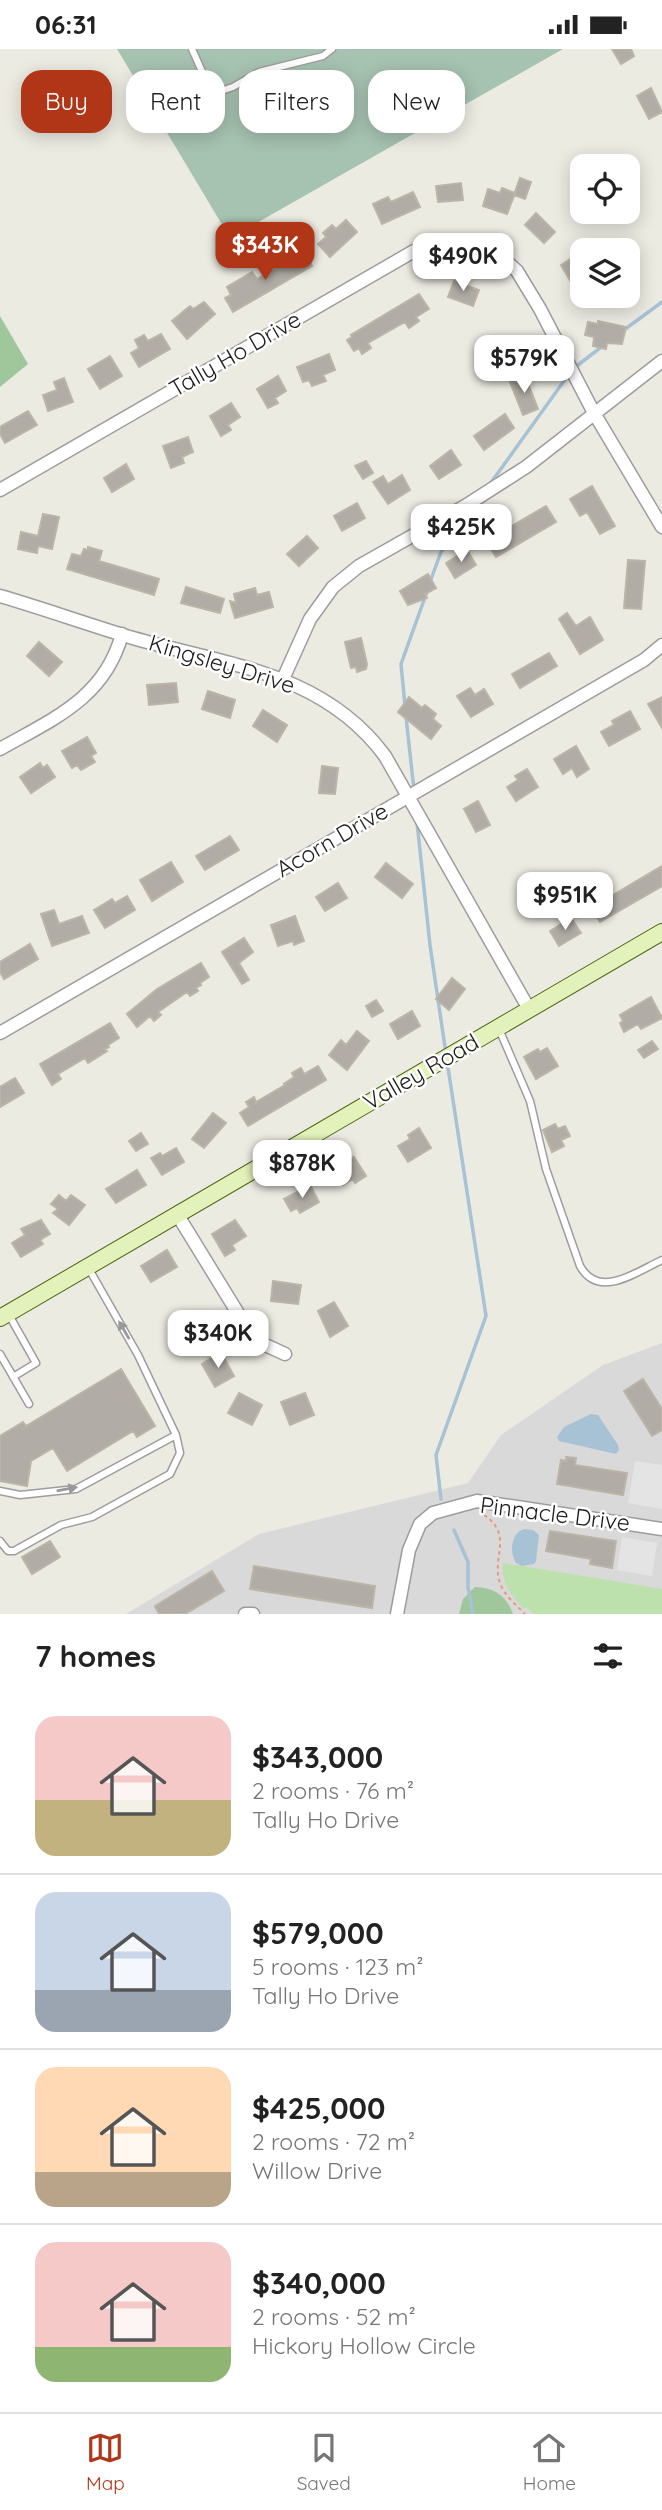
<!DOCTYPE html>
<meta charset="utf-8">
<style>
:root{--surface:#fff;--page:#f2f2f2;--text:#222;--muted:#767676;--line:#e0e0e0;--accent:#b03617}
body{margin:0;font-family:Quicksand,sans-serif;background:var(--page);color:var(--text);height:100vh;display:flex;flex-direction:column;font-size:26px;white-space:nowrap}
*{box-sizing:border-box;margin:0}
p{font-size:23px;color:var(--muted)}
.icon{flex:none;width:38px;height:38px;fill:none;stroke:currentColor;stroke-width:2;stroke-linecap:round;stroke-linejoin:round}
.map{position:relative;height:1565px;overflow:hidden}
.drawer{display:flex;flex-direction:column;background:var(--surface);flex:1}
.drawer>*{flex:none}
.guide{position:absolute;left:21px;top:21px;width:621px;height:63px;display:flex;gap:14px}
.tools{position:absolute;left:570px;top:105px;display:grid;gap:14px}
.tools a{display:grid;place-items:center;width:70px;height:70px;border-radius:14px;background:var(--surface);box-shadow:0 4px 18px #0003;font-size:35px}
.price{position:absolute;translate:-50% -60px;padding:0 16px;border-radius:14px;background:#fff;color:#222;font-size:23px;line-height:46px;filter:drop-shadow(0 2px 4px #0008)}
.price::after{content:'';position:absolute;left:50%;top:42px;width:21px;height:16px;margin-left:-10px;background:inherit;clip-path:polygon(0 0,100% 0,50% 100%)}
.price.selected{background:var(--accent);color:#fff}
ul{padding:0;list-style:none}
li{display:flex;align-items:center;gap:21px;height:175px;padding:0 35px}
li+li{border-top:2px solid var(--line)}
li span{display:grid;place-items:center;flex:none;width:196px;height:140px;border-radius:21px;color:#555}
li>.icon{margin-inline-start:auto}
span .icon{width:84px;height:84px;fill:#fffc;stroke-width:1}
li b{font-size:30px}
h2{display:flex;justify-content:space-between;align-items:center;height:84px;padding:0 35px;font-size:30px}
.tag{padding:0 24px;border-radius:21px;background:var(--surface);box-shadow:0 4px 18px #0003;font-size:24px;line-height:63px}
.tag.selected{background:var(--accent);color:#fff}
.status{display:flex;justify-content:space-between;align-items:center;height:49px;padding:0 35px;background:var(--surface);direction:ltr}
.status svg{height:19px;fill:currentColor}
.tabs{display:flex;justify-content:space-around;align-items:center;height:98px;border-top:2px solid var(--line);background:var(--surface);font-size:19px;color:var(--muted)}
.tabs a{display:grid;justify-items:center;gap:4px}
.tabs .selected{color:var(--accent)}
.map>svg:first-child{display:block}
.residential{fill:#dad9d9}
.grass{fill:#bce1ad}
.forest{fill:#a0c79c}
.cemetery{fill:#a6c2b0}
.parking{fill:#e4e4e4}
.water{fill:#a7c1d5}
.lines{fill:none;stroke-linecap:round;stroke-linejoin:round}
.stream{stroke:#a7c1d5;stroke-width:3.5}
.building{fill:#b1ada6;stroke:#bcb4a7;stroke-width:2}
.lane-casing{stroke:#9d9d9d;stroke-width:9}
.street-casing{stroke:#9d9d9d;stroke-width:15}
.secondary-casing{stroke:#4a6411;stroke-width:18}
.path{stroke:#e99976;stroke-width:2;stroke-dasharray:3.5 3.5;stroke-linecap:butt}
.lane{stroke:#fff;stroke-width:6}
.street{stroke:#fff;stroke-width:12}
.secondary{stroke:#e3f1bb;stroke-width:16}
.oneway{fill:#999}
.labels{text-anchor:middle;stroke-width:5;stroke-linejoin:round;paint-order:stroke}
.street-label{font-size:23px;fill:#1c1c1c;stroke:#fff}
</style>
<div class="status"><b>06:31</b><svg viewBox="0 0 49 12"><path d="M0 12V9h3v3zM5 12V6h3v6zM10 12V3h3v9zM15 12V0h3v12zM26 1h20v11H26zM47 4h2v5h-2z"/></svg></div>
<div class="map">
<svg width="662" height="1565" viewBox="0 0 662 1565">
<rect width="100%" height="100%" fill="#ecebe2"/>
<path class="residential" d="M662 1294V1565H126L259 1485 468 1434 501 1386 603 1316Z"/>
<path class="grass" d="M503 1514 662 1540V1565H533L527 1558 524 1560C511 1545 501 1535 503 1514Z"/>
<path class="forest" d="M0 267 28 315 0 338Z
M475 1538C495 1539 506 1546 513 1565H459L463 1550Z"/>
<path class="cemetery" d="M117 0H563L230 189Z"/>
<path class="parking" d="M635 1412 662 1416V1460L628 1454Z
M622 1488 657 1494 652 1527 617 1521Z"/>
<path class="water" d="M591 1365 598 1366 618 1396 619 1401 616 1405 559 1392 557 1388 564 1378Z
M524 1480 533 1481 539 1486 536 1512 534 1515 522 1517 516 1514C509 1503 511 1484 524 1480Z"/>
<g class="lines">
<path class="stream" d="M624 281 662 253
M574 319 604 296
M490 435 569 325
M430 533 441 503 475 456
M405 657 401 615 428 540
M406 668 414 741
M417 773 430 896 446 1005
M441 1450 436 1406 486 1267 447 1012
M454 1481 468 1513V1538L473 1565"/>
</g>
<path class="building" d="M612 0H631L634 7 621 15Z
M651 39 662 63 649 70 637 47Z
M520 129 531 133 525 150 514 146Z
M461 134 463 151 438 153 436 137Z
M502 139 515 144 507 165 483 157 488 140 500 144Z
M413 143 420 158 382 175 373 155 388 148 391 153Z
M536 164 555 183 544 194 525 176Z
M346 171 357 183 330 208 318 195 326 188 323 184 332 176 336 180Z
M304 203 312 217 233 263 225 249 231 246 227 238 252 223 257 230Z
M575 207 583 220V233L574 238 561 216Z
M454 232 479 241 473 257 448 248Z
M419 245 429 260 416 268 419 272 409 279 405 273 396 278 368 294 371 299 362 305 359 299 354 302 347 291 352 288 351 286Z
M204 253 215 265 187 290 172 272 190 257 193 260Z
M598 272 626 278 622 295 607 294 606 300 593 297 594 288 585 286 588 273 598 275Z
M161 285 170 300 139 318 131 304 139 299 135 291 144 286 148 292Z
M329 305 335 321 323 326 326 332 312 337 309 331 303 333 297 318Z
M110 307 122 327 100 340 88 320Z
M278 327 286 342 275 349 278 354 268 359 257 340Z
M525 327 538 360 523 366 510 333Z
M64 329 73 353 48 362 43 346 57 341 54 333Z
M231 354 240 368 228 376 231 381 221 387 210 367Z
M28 362 37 376 5 394 0 385V378Z
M505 365 514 379 484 401 474 387Z
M188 388 193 403 182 408 184 414 171 419 163 397Z
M451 401 461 416 439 430 430 417Z
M366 412 373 424 363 430 355 417Z
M126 415 134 430 112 443 104 429Z
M402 426 410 441 388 455 373 433 383 427 388 435Z
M592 437 615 477 600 485 587 463 580 467 570 450Z
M357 454 365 469 342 482 334 467Z
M546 457 556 473 496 508 486 492Z
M43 465 59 468 52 500 38 497 37 504 18 500 21 483 38 487Z
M307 487 318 499 299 517 287 505Z
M88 498 102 502 99 512 159 530 154 546 67 520 72 505 81 507 84 500 88 501Z
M467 501 476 516 455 529 446 514Z
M628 511 645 512 641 560 624 559Z
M428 525 436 539 425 545 427 549 408 556 400 542Z
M186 538 224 550 220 564 181 554Z
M255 539 257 546 269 543 273 558 235 569 230 552 236 554 234 545Z
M567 564 576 577 590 568 603 591 580 605 559 570Z
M361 589 367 615 366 620 357 623 356 618 351 619 345 593Z
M39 593 62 613 49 627 27 607Z
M549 604 557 617 520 639 512 625Z
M176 634 178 653 149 656 147 636Z
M470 639 475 646 484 640 493 655 471 668 457 647Z
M208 642 235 651 230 669 202 660Z
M409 648 422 659 425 656 436 665 433 670 441 677 431 690 398 663Z
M662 648V679L648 655Z
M263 661 287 676 277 693 253 677Z
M630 662 640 680 609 697 601 683 614 676 612 672Z
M87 688 96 704 91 707 95 713 81 721 77 716 72 719 62 702Z
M576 697 589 720 577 728 572 719 563 725 554 710Z
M40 714 43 719 47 716 55 728 31 744 20 728Z
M322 717 338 719 335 745 319 744Z
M527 720 538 738 516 752 507 738 518 731 515 727Z
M478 752 490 776 476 783 464 760Z
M230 787 239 801 205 821 196 807Z
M171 813 183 833 152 852 140 831Z
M386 814 413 835 402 849 375 828Z
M662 817V837L600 873 591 859Z
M338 834 347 849 325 862 316 848Z
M127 847 135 861 105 879 94 861 112 850 115 854Z
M54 861 59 875 82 867 89 884 52 897 41 865Z
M295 867 304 892 294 896 293 892 278 897 271 876Z
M571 869 581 884 559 897 550 882Z
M244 889 253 903 239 914 249 931 242 935 222 903Z
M30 895 38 910 4 930 0 923V913Z
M201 914 209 928 200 934 201 936 196 939 198 942 190 947 187 943 158 963 161 966 154 972 150 967 137 978 127 965 157 940Z
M452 929 465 940 449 961 436 950Z
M651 948 662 969 641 980 638 975 624 983 620 974 623 972 620 966Z
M376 951 383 962 372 968 366 957Z
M412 962 420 977 398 990 390 975Z
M110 974 119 989 108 996 109 998 105 1000 107 1002 88 1014 85 1009 58 1025 61 1030 52 1036 40 1015Z
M357 982 369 992 347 1021 329 1006 341 991 346 996Z
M652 992 658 1000 644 1009 638 1001Z
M547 999 558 1017 536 1030 524 1008 538 1000 540 1003Z
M318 1017 326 1031 248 1077 240 1064 249 1058 246 1053 254 1048 256 1053 285 1036 284 1035 294 1028 292 1024 301 1019 304 1025Z
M15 1029 24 1044 0 1058V1038Z
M213 1064 226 1074 204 1099 192 1090Z
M555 1075 558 1080 565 1077 570 1087 561 1091 564 1097 552 1103 543 1081Z
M419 1079 431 1099 408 1113 398 1097 410 1090 408 1086Z
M141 1084 148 1095 136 1102 129 1092Z
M176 1099 184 1113 162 1126 151 1109 160 1104 162 1107Z
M354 1108 366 1127 355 1134 353 1130 343 1136 334 1121Z
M137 1121 146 1136 116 1154 106 1140Z
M310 1136 319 1153 300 1164 297 1159 291 1162 284 1150Z
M59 1146 66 1152 71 1146 85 1156 69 1176 53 1164 58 1160 51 1155Z
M41 1171 50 1185 40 1191 43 1195 21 1208 12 1194 25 1186 21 1180Z
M235 1171 246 1187 232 1196 235 1201 225 1207 212 1185Z
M167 1201 177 1218 151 1233 141 1217Z
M273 1232 301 1236 298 1255 271 1252Z
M334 1253 348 1277 330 1288 318 1262Z
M199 1265 212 1288 193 1300 179 1277Z
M221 1303 234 1327 215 1338 202 1315Z
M121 1320 155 1377 137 1388 133 1382 67 1422 53 1399 31 1412 27 1437 0 1432V1387L23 1373 26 1377Z
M643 1330 662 1360V1381L652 1387 624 1342Z
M239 1344 262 1356 252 1376 228 1364Z
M305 1344 314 1366 290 1376 281 1353Z
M566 1408 576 1409 575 1416 627 1424 623 1446 557 1435 561 1411 566 1412Z
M550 1482 616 1492 612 1519 590 1515 591 1510 546 1502Z
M50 1492 60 1508 32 1525 22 1508Z
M254 1517 375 1537 372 1559 250 1540Z
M212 1522 224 1542 185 1565H159L155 1557Z"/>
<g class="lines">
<g class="lane-casing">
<path id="lane" d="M192 0 212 45 233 38 259 23 323 7 332 0
M499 980 530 1052 546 1120 580 1217C599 1251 636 1223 662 1211
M9 1266 36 1314 13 1328
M0 1305 29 1355
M0 1442 20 1446 76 1440 176 1386
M0 1492 8 1502H14L61 1476 92 1468 170 1425 180 1404 176 1386 138 1306 89 1220"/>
</g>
<g class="street-casing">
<path id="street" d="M0 441 414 202 436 194 466 193 496 203 517 222 540 260 594 364 662 478
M0 547C45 560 89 576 133 589 226 616 323 623 385 707L529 960
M283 630 310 570 333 538 359 517 465 457 526 418 662 312
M0 700C53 670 105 649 122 585
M0 984 644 611 662 596
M177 1165 247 1279 261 1294 285 1305
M245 1565H253
M397 1565 409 1501 420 1475 433 1464 477 1452 662 1480"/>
</g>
<g class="secondary-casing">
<path id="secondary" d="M0 1269 662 883"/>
</g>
<path class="path" d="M484 1466C514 1486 491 1509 500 1534 504 1546 516 1556 525 1565"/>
<use href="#lane" class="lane"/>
<use href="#street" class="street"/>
<use href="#secondary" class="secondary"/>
</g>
<defs><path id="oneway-solid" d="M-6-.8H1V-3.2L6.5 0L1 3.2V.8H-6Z" transform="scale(1.75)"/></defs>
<g class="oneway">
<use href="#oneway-solid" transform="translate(124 1281) rotate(-120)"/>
<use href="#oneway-solid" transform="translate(67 1440) rotate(-10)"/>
</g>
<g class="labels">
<g class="street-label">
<text transform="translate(235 305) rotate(-30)" y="8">Tally Ho Drive</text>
<text transform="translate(222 615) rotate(17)" y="8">Kingsley Drive</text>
<text transform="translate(332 791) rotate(-30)" y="8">Acorn Drive</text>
<text transform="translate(421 1023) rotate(-30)" y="8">Valley Road</text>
<text transform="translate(555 1465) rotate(7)" y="8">Pinnacle Drive</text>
</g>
</g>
</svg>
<div class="tools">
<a><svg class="icon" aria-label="locate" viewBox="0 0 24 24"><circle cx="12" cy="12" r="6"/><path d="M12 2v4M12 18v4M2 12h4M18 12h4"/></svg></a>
<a><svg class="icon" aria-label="layers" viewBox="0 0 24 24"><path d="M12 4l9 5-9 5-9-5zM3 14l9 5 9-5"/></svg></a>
</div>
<b class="price selected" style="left:265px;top:233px">$343K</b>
<b class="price" style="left:463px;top:244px">$490K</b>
<b class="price" style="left:524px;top:346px">$579K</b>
<b class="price" style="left:461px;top:515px">$425K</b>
<b class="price" style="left:565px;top:883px">$951K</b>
<b class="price" style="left:302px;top:1151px">$878K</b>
<b class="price" style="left:218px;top:1321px">$340K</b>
<div class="guide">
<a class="tag selected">Buy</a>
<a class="tag">Rent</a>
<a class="tag">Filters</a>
<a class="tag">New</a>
</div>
</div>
<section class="drawer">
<h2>7 homes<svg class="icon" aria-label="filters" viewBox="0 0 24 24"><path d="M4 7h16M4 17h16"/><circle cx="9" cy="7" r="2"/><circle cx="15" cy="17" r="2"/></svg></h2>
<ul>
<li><span style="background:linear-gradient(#f6c9c9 60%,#c2b280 0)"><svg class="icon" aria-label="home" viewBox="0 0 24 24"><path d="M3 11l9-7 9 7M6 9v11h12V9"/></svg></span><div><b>$343,000</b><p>2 rooms · 76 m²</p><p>Tally Ho Drive</p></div></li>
<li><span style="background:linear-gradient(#c9d6e8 70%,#9aa5b1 0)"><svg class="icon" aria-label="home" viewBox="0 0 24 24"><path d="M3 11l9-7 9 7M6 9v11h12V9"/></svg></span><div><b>$579,000</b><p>5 rooms · 123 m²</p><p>Tally Ho Drive</p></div></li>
<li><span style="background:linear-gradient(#ffd9b3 75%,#b9a48a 0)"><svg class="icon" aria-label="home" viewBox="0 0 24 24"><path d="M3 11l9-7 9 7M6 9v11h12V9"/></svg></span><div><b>$425,000</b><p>2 rooms · 72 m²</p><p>Willow Drive</p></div></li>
<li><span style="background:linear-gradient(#f6c9c9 75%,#8fb573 0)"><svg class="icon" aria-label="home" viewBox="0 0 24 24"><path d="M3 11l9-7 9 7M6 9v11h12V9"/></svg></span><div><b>$340,000</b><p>2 rooms · 52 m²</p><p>Hickory Hollow Circle</p></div></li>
</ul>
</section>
<nav class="tabs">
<a class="selected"><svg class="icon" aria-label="map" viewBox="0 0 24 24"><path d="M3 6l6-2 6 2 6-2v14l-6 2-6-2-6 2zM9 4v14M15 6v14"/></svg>Map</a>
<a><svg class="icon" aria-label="saved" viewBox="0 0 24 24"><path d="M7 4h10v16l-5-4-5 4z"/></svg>Saved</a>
<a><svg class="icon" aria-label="home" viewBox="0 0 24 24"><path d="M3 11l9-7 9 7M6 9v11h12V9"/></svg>Home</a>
</nav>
